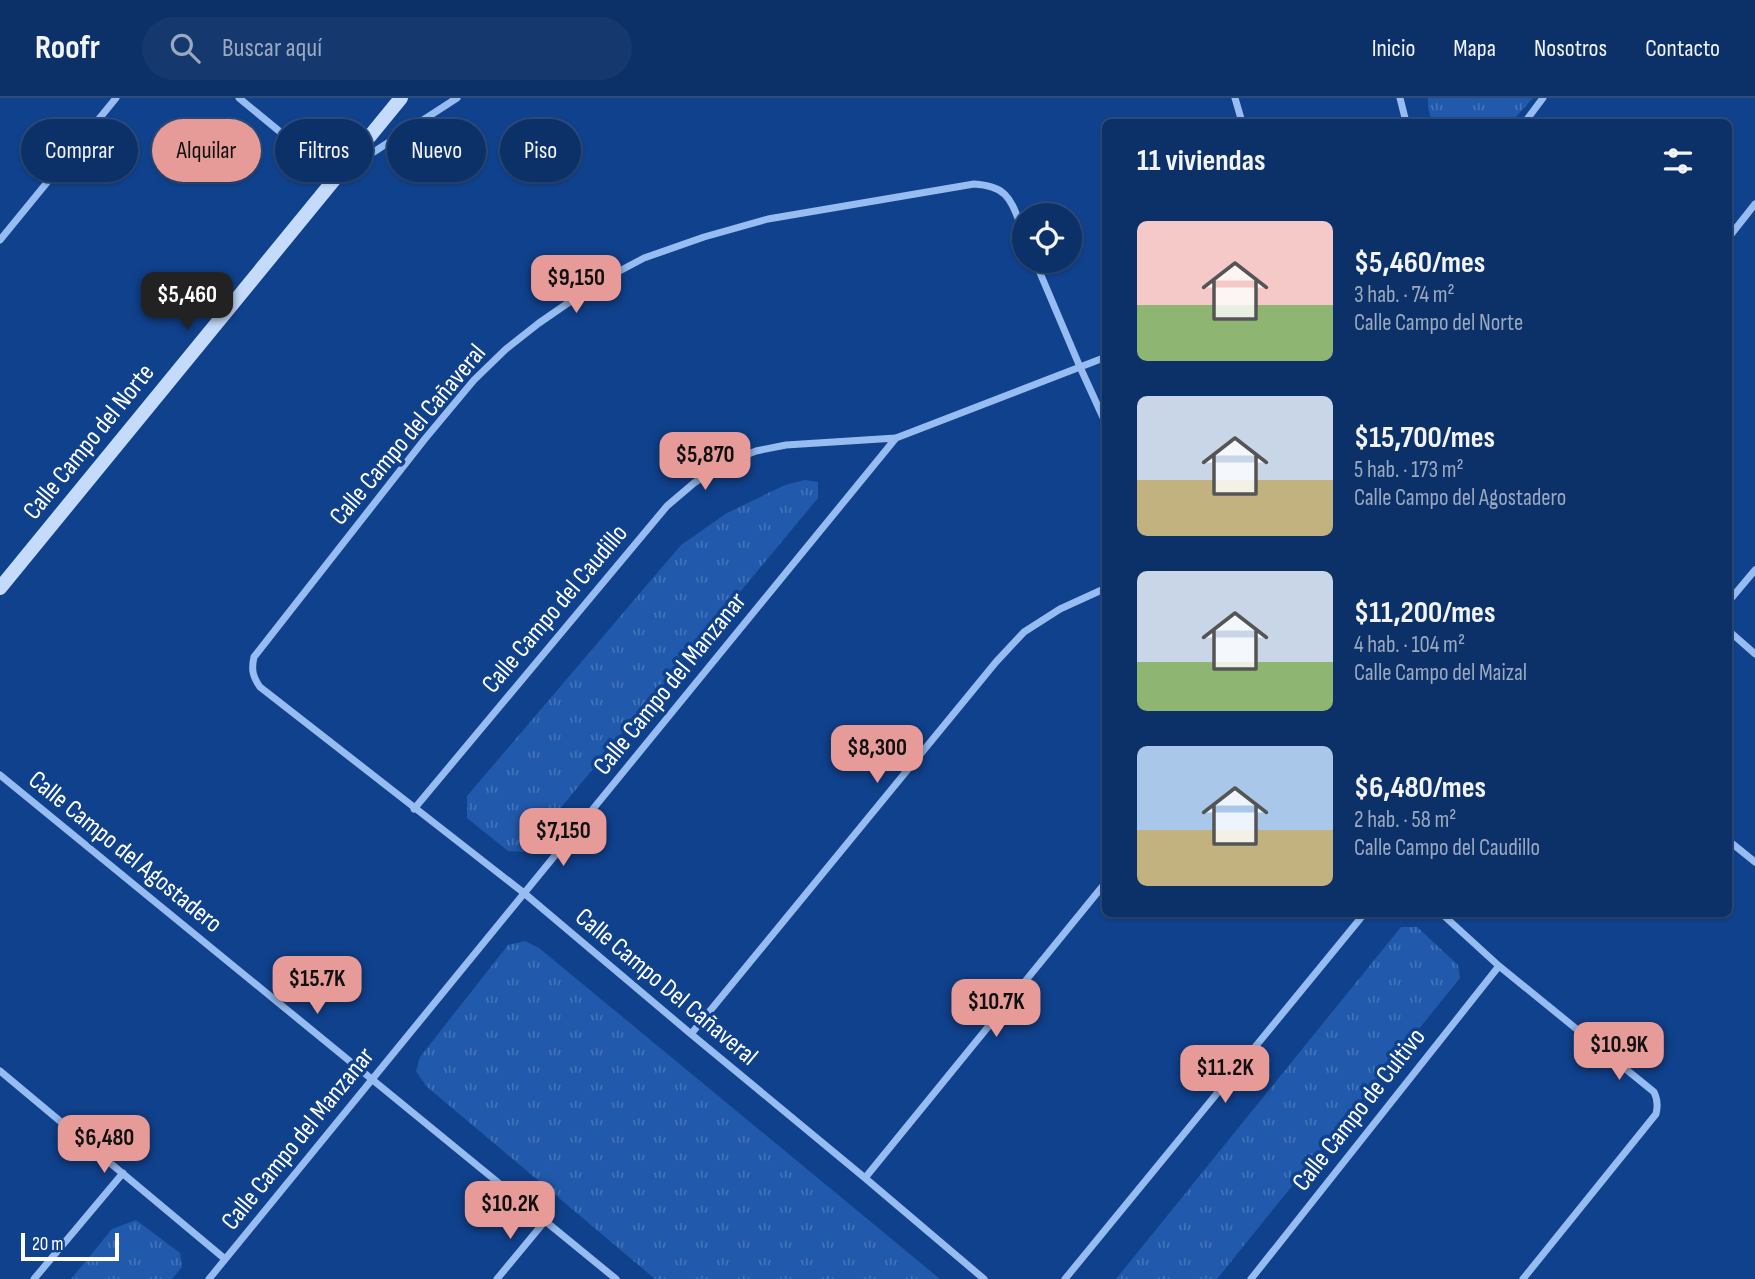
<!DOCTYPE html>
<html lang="es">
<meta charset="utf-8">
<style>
:root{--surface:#0c3169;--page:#15396f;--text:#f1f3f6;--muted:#9aa9c0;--line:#2c4c7d;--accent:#e69b98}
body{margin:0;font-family:"Sofia Sans Condensed",sans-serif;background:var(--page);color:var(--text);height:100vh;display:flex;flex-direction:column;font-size:26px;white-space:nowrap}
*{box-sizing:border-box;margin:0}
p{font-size:23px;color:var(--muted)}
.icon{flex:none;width:38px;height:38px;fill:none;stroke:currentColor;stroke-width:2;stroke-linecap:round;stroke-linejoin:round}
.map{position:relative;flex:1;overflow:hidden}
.sheet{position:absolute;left:1102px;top:21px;width:630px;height:798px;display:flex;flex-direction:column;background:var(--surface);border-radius:10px;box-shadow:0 2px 5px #0004,0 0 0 2px var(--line)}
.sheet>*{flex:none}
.hud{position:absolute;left:21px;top:21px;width:665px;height:63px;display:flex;gap:14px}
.tools{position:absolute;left:1012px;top:105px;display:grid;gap:14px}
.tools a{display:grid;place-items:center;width:70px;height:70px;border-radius:50%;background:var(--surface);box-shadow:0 2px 5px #0004,0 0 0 2px var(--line);font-size:35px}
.scale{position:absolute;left:21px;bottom:18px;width:98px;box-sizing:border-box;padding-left:7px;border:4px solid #fff;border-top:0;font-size:19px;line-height:24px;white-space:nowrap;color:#fff;-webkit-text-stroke:5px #10418c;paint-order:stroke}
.price{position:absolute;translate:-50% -60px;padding:0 16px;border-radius:14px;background:var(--accent);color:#111;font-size:23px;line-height:46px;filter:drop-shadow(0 2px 4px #0008)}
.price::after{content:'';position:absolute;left:50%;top:42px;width:21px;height:16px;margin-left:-10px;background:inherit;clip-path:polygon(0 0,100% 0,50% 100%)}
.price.current{background:#222;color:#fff}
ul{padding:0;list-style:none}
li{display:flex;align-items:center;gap:21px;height:175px;padding:0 35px}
li span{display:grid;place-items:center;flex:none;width:196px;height:140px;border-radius:10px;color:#555}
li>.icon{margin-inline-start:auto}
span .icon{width:84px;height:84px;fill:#fffc;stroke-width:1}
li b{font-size:30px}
h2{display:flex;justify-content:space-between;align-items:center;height:84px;padding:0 35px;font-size:30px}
.pill{padding:0 24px;border-radius:32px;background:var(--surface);box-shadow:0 2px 5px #0004,0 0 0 2px var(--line);font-size:24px;line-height:63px}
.pill.current{background:var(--accent);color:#111}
header{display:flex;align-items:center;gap:42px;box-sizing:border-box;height:98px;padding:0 35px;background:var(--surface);border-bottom:2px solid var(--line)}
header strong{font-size:33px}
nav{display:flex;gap:38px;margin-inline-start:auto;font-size:24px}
.search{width:490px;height:63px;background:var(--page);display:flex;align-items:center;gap:18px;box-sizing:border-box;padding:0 24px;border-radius:38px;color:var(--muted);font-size:26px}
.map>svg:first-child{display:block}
.park{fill:url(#park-tufts)}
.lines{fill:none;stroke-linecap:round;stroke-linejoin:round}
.street{stroke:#96bcf2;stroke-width:7}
.secondary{stroke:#c5dbfc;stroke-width:14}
.labels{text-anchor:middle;stroke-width:7;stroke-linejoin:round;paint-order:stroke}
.street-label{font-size:26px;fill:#fff;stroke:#10418c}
</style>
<header>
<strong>Roofr</strong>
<div class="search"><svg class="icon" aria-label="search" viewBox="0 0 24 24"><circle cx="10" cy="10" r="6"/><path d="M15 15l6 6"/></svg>Buscar aquí</div>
<nav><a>Inicio</a><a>Mapa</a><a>Nosotros</a><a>Contacto</a></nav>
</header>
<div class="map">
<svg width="1755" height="1181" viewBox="0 0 1755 1181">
<defs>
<pattern id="park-tufts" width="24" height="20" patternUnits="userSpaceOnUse" patternTransform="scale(1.75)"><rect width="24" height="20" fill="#215aac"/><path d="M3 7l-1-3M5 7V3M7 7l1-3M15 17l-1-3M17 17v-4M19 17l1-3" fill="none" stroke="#4273b8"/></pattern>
</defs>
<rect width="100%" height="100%" fill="#10418c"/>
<path class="park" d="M1428 0H1533L1511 24H1432L1428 9Z
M805 382 818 384V400L524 754 508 753 467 720V698L681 447 727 415 785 387Z
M1401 829H1417L1458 867 1460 880 1217 1181H1116Z
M525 843 539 850 940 1181H655L426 988 416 973 420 959 508 847Z
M136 1122 180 1155 182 1169 172 1181H71L112 1131Z"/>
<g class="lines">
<path class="street" d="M239 0 335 79H336
M1235 0 1242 24
M1400 0 1406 24
M1525 24 1543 0
M349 70 457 0
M1729 139 1755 106
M0 142 116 0
M1035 163 1080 269 1106 326
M1729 503 1755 472
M1729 533 1755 556
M0 677 616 1181
M414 711 667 408 694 385 723 366 756 353 786 347 896 340 1106 259
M1729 743 1755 764
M1442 816 1499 868 1654 994C1658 1002 1658 1008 1656 1016L1523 1181
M691 936 996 564 1024 534 1060 511 1106 490
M0 973 225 1161
M865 1080 1106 784
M34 1181 123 1075
M209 1181 896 340
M497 1181 545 1123
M984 1181 865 1080 691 936 524 795 260 589C253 579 251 572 254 559L424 342 474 282 506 251 539 225 597 185 644 160 704 139 768 121 974 86C1011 88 1011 105 1024 135
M1065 1181 1364 816
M1251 1181 1499 868"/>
<path class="secondary" d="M0 490 401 0"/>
</g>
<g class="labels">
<g class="street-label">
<text transform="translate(407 336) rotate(-50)" y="9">Calle Campo del Cañaveral</text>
<text transform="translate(88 343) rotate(-51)" y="9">Calle Campo del Norte</text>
<text transform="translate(554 510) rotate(-50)" y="9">Calle Campo del Caudillo</text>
<text transform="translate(669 585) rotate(-51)" y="9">Calle Campo del Manzanar</text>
<text transform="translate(126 753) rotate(39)" y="9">Calle Campo del Agostadero</text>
<text transform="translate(667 888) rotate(40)" y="9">Calle Campo Del Cañaveral</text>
<text transform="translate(1358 1011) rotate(-52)" y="9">Calle Campo de Cultivo</text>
<text transform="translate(297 1040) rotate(-51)" y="9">Calle Campo del Manzanar</text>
</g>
</g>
</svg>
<div class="tools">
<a><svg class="icon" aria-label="locate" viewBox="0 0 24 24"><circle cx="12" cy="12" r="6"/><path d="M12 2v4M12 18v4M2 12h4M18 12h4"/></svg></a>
</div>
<div class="scale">20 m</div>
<b class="price" style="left:576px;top:217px">$9,150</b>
<b class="price current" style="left:187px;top:234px">$5,460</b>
<b class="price" style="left:705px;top:394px">$5,870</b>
<b class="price" style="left:877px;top:687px">$8,300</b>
<b class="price" style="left:563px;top:770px">$7,150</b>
<b class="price" style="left:317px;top:918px">$15.7K</b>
<b class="price" style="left:996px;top:941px">$10.7K</b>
<b class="price" style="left:1619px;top:984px">$10.9K</b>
<b class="price" style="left:1225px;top:1007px">$11.2K</b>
<b class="price" style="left:104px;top:1077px">$6,480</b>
<b class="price" style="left:510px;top:1143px">$10.2K</b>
<div class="hud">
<a class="pill">Comprar</a>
<a class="pill current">Alquilar</a>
<a class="pill">Filtros</a>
<a class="pill">Nuevo</a>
<a class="pill">Piso</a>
</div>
<section class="sheet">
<h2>11 viviendas<svg class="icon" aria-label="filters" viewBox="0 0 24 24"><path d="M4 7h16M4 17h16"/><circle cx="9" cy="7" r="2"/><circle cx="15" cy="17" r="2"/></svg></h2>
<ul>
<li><span style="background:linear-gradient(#f6c9c9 60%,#8fb573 0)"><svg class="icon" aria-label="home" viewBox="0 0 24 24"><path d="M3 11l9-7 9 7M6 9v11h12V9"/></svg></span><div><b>$5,460/mes</b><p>3 hab. · 74 m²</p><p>Calle Campo del Norte</p></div></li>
<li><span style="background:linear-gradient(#c9d6e8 60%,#c2b280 0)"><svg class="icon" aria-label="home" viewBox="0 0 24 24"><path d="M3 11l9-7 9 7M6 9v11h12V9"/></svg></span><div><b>$15,700/mes</b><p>5 hab. · 173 m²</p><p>Calle Campo del Agostadero</p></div></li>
<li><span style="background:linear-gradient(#c9d6e8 65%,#8fb573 0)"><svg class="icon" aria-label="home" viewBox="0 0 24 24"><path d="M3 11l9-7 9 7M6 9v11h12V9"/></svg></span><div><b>$11,200/mes</b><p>4 hab. · 104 m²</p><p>Calle Campo del Maizal</p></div></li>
<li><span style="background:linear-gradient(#a9c7e8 60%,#c2b280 0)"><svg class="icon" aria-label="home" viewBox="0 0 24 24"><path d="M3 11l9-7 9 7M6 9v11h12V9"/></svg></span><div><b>$6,480/mes</b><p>2 hab. · 58 m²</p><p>Calle Campo del Caudillo</p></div></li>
</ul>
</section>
</div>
